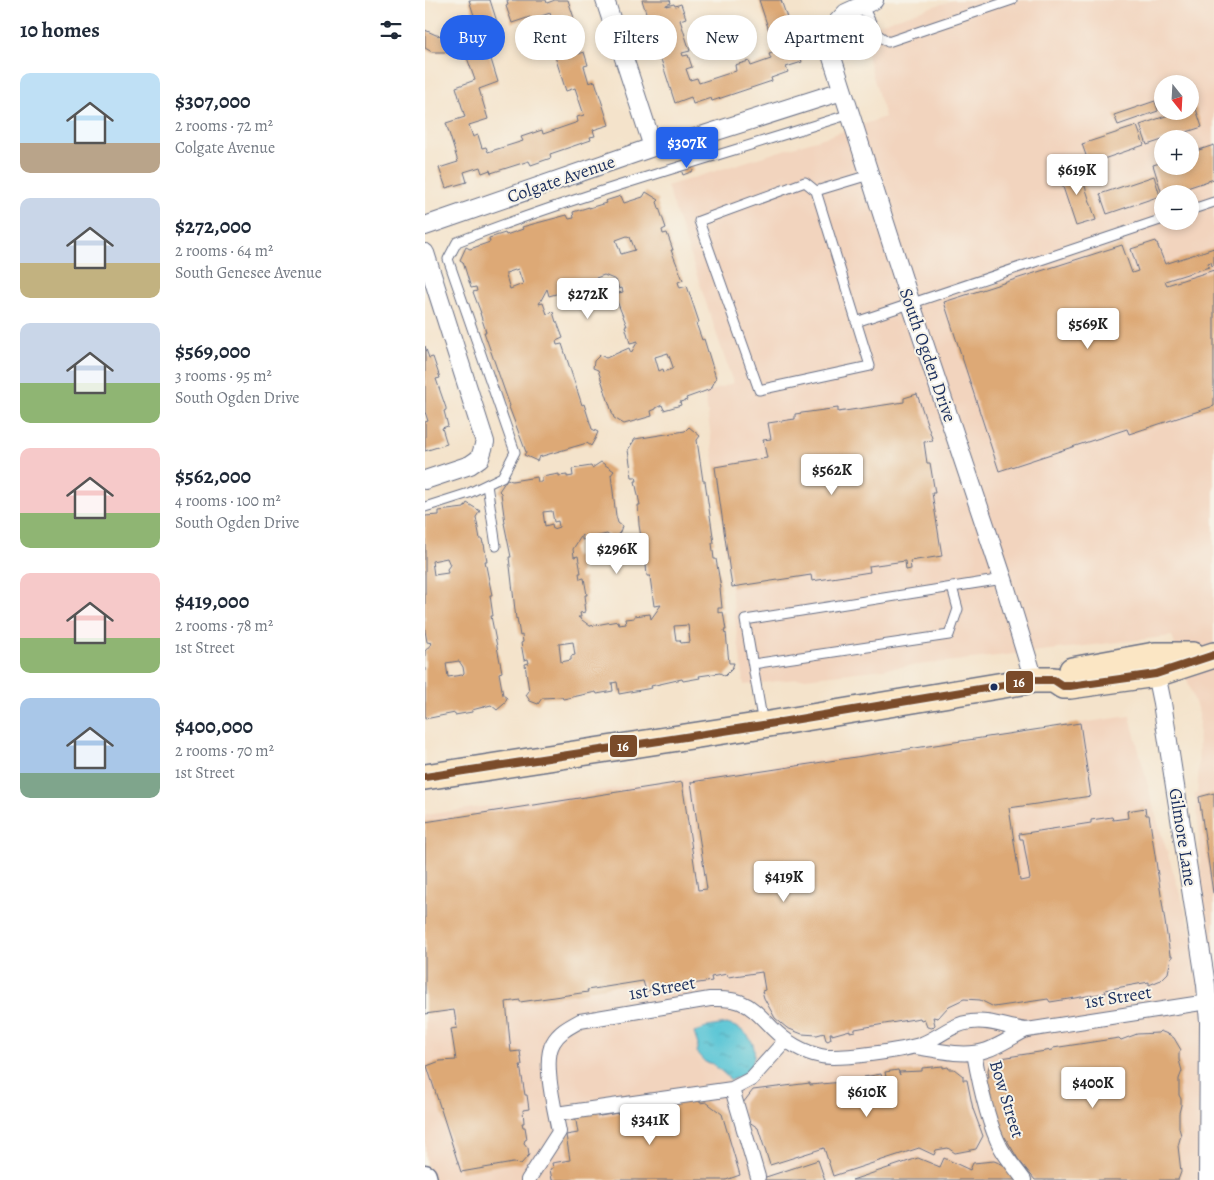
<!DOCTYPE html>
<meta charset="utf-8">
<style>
:root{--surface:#fff;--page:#f2f2f3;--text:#1f2937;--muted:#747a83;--accent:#2563eb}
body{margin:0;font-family:Alegreya,serif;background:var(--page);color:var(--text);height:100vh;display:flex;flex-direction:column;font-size:19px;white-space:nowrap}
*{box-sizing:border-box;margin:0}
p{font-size:16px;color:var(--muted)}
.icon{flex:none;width:28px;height:28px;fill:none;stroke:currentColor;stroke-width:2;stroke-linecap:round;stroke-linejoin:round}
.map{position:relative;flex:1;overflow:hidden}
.details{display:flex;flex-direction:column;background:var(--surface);width:425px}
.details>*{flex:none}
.banner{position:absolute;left:15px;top:15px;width:475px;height:45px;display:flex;gap:10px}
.needle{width:32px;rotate:162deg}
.buttons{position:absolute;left:729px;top:75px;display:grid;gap:10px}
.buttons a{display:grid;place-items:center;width:45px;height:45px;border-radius:50%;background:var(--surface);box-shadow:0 2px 8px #0003;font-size:25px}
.price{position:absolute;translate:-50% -42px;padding:0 11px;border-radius:5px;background:#fff;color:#222;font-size:16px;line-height:32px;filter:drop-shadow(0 1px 2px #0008)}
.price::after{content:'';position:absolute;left:50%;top:30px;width:15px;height:11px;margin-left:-8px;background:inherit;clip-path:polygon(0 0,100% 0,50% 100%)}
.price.current{background:var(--accent);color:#fff}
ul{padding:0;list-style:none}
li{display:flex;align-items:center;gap:15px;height:125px;padding:0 20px}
li span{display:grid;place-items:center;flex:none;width:140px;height:100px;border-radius:10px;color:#555}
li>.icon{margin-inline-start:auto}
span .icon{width:60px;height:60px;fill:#fffc;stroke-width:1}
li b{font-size:21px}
h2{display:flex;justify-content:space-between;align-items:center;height:60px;padding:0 20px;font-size:21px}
.tag{padding:0 18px;border-radius:22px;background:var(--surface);box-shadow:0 2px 8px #0003;font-size:18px;line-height:45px}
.tag.current{background:var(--accent);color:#fff}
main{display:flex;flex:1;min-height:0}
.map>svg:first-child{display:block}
.built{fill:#f2d4be;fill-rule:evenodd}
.water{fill:url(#water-ripples);stroke:#3c7a9a}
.building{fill:#dda976;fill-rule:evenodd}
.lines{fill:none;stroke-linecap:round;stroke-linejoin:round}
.service-casing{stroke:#676e84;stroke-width:11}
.pedestrian-casing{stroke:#676e84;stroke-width:16}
.minor-casing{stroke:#676e84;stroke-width:20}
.tertiary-casing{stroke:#676e84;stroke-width:25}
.secondary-casing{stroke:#676e84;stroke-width:28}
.service{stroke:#fff;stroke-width:9}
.pedestrian{stroke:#fff;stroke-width:14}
.minor{stroke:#fff;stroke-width:18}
.tertiary{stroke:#fff;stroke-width:22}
.secondary{stroke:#fbe6c4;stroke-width:25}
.bus-1-casing{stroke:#f7f3e8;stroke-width:11}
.bus-1{stroke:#7a4b2a;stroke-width:8}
.bus-dot{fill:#1b2f5e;stroke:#f7f3e8;stroke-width:2}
.labels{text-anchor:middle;stroke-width:4;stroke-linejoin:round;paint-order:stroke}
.street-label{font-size:18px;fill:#1b2f5e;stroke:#f7f3e8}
.line-badge{stroke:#f7f3e8;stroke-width:2}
.badge-label{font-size:14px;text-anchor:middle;font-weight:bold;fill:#fff}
</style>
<main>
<section class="details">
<h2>10 homes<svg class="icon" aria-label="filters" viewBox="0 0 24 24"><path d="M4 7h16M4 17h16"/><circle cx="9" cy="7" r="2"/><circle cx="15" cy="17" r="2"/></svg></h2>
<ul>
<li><span style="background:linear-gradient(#bfe0f5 70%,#b9a48a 0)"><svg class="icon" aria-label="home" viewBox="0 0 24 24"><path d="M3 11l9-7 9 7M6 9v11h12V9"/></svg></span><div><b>$307,000</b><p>2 rooms · 72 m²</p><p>Colgate Avenue</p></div></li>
<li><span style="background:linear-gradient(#c9d6e8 65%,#c2b280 0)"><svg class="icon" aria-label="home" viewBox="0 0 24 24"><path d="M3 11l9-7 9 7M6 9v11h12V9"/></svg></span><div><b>$272,000</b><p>2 rooms · 64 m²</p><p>South Genesee Avenue</p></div></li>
<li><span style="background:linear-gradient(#c9d6e8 60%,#8fb573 0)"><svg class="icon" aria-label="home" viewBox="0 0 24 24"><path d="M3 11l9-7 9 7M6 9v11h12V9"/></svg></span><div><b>$569,000</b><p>3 rooms · 95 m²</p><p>South Ogden Drive</p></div></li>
<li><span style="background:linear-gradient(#f6c9c9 65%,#8fb573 0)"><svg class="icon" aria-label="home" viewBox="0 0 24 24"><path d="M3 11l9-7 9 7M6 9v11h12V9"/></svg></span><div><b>$562,000</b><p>4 rooms · 100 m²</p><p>South Ogden Drive</p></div></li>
<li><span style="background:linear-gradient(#f6c9c9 65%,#8fb573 0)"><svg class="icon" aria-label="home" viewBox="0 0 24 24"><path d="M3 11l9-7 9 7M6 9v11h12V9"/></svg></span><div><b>$419,000</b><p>2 rooms · 78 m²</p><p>1st Street</p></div></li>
<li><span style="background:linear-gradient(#a9c7e8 75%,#7fa58c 0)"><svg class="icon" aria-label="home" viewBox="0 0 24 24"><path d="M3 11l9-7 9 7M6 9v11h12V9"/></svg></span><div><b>$400,000</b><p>2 rooms · 70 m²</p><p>1st Street</p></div></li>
</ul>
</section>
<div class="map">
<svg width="789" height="1180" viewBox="0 0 789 1180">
<defs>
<pattern id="water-ripples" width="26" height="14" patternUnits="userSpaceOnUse" patternTransform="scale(1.25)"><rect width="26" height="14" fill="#5cc6d6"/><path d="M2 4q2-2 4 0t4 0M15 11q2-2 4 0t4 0" fill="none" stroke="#4ba1b1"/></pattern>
</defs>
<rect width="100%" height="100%" fill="#f7f3e8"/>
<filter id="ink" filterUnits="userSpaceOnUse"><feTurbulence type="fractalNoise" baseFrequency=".02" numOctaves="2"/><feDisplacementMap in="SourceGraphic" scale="10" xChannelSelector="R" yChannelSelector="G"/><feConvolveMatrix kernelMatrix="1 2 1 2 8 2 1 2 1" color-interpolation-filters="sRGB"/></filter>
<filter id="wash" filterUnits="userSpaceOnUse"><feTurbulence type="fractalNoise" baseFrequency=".0096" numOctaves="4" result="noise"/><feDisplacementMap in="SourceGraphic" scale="20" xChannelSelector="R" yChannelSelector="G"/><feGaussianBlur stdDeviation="1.12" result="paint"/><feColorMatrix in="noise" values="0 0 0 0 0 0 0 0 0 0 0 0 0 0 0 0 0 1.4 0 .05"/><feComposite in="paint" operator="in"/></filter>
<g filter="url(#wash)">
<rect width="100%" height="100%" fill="#f4e3cb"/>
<path class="built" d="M528 0H789V1180H5L0 1156V815L705 716 730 813 779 970 774 830 770 794 773 793 774 714 747 636 319 685 280 393 308 383 242 186 404 136 460 117 438 42 440 33 448 26ZM738 84H765V111H738ZM738 139H765V166H738ZM738 194H765V221H738Z"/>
<path class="water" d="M301 1024C336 1031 340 1069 306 1080L288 1064 280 1062 271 1052 273 1045 269 1033 283 1027Z"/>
<g id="blocks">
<path class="building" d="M44 0H65L73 25 54 31Z
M82 0H121L122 3 130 0H143L155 36 149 38 154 54 159 52 163 65 159 66 164 83 170 81 184 125 168 130 170 136 165 137 166 140 125 154 126 158 106 165 104 161 66 173 65 170 57 173 55 167 39 172 42 182 21 188 14 168 33 162 21 123 40 117 31 87 50 80 40 52 36 53 32 49 22 52H7L0 48V30L11 35 19 36 49 26 56 45 61 43 73 82 54 89 63 119 44 125 48 137 53 135 57 148 61 147 63 152 98 141 96 137 117 130 118 134 153 122 152 117 159 115 150 88 141 91 126 44 134 41 125 13 105 20V17L87 23 81 6 83 5Z
M217 0H245L246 3 241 5V6L249 4 250 6 256 4 261 18 255 20 265 51 257 53 258 56 263 55 267 67 261 69 265 80 272 78 274 83 311 71 310 65 324 61 326 66 346 59 344 54 351 52 334 0H356L377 62 361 67 363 72 346 78 347 81 287 101 286 98 268 104 266 97 250 103Z
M730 101 733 111 693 125 689 115Z
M770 106 777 127 722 145 715 125 755 111H765V108Z
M712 126 719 145 664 164 657 144Z
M789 145V179L744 194H737L728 165 738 162V166H765V153Z
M266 164 268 171 258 175 255 167Z
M653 165 671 220 651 226 633 172Z
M729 176 735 196 682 214 675 194Z
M221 192 234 200 232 202 241 228 237 230 238 234 242 233 248 250H246L258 280 253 282 255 288 262 286 274 322 271 323 277 340 279 339 291 378 286 389 261 398 262 400 255 402 256 405 239 410 237 405 231 408V409L226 411 227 416 199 424 189 418 173 370 168 368 169 361 175 355 181 358 204 348 206 353 213 341 205 343 200 326H202L189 294 198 292 197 288 194 289 191 280 179 275 171 278 172 280 140 289 141 291 124 296 122 289 114 304 118 303 122 314 128 312 131 322H132L138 338 131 341 132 345 137 344 157 405 159 404 167 429 173 432 170 439 166 446 162 443 114 457 112 461 99 455 101 452 84 407 85 406 59 332H61L55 313H56L48 292 52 291 51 287 46 288 38 262 35 260 41 247 45 249 65 242 64 238 80 233 81 235 98 229 97 227 142 215 144 219 149 218 148 212 164 207V208L181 203 180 201 196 196 199 203 218 197ZM202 236 205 237 210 250 196 254 191 240ZM93 269 98 284 85 289 81 276V273ZM243 353 248 367 247 369 239 372 238 369 234 371 230 357Z
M731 241 740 264 789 248V265L787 266 786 262 783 263 784 267 740 281 742 285 789 270V406L704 434 702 429 574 471 519 302 697 245 707 273 713 271 706 249Z
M0 346 4 358 8 357 15 378 11 379 21 408V410L19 411 23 426 17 428 22 444 0 451V422L3 421 0 412Z
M492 394 508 441 499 442 502 463H505L510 493H507L517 556 485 561 486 569 481 570 480 561 444 566 445 572 387 581 386 575 307 587 290 467 342 458 338 440 346 439 343 423 370 419V414L413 408V412L479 402V398Z
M264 427 275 436 272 440 273 447 278 481H280L289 543H287L289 559H291L296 588H295L297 608H293V613L298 612 301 630H299L300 634 301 633 304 663H309L307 669 300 676 295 673 274 676 275 678 258 681 257 679 226 686 227 688 194 694 192 682 187 683 188 691 172 694 171 692 138 699 137 697 117 698 113 704 105 701 101 695 104 691 100 664 104 663 103 659 99 660 96 643 98 642 97 635 95 636 92 618 91 619 84 557H86L79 523H80L76 493 74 491 82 479 87 481 112 477 113 482H117V477L134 474V476L142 475V477L148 476 147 469 166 466 167 468 176 462 189 471 186 475 191 516 193 523 197 526 195 532 188 539 182 534 157 540V535L148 549 149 557 153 556 156 573H154L155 579 159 578 162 595H160L161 604H159L160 612 155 613 156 617H153L165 626 193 621 194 625 201 624 200 619 209 618V616L225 614 226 619 236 605 229 606 225 577 226 576H222L219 542 217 543 214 525 213 505H215L210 481H212L211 477H207L203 450 210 439 260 431ZM127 511 129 522 133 521 134 527 128 529 127 524 120 526 118 512ZM263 625 265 642 256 643 255 640H251L249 626ZM148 642 150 655 146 656V660L136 662 134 644Z
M42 503 55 511 51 517 55 539H57L58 544H59L62 561H60L67 595H65L68 616H66L77 672 74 673 78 695 82 698 79 704 72 710 66 705 47 710V712L30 715V713L0 719V651L7 643 2 642 0 631V516L14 515V511L39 508ZM22 558 25 565 22 569 23 573 9 575 7 561ZM34 661 38 667 39 673 37 675 23 677 21 663Z
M655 723 666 796 584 808 595 881 605 879 598 839H595L594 834 666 823V820L687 817 688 820 703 818 702 811 720 808 721 815H724L745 955H747V958H746L743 973 736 980 724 985V982L680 990 681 993 625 1002 623 999 569 1007 555 1000 539 999 524 1006 513 1018 508 1017 510 1025 507 1028 502 1027 499 1019 496 1020 495 1018 430 1029V1031L425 1032V1030L407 1035V1033H405L406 1039 403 1041 401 1040 399 1033 392 1035 377 1034 362 1028 350 1018 339 998 337 991 340 990 337 972 303 977 302 974 286 977 287 981 221 991 218 981 162 990 163 992 95 1002V1000L81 1002 86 1052 95 1051 97 1065H95L100 1095H102L104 1109 98 1110 99 1123H97L98 1127H100L102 1139 100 1140 99 1143 103 1148 104 1155 96 1164 88 1163 36 1172 2 1066 15 1061 31 1060 26 1029 32 1028 29 1010 0 1014V822L257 782 273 890 282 889 266 782Z
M789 793V893H788L774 797Z
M735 1031 745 1035 749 1038 756 1050 754 1053V1060L757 1071 754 1079V1095L756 1099V1105L754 1113V1128L756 1135 753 1146 756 1172 753 1180H610L593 1159 580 1137 579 1139 568 1115 564 1098 566 1097 560 1078 564 1077 563 1070 565 1064 571 1061H576V1058L627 1050 628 1048 694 1038 696 1040 712 1034 733 1033Z
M518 1066V1068L523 1067 524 1069H529L538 1076V1080H542L548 1109 558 1136 551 1149 530 1153 523 1148 511 1150 509 1155 494 1148 408 1176 399 1148 345 1165 333 1128 320 1119 318 1103 328 1090 385 1083V1085L440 1080 439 1077 456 1074 457 1078 461 1077 460 1072 473 1070 475 1075 474 1072 497 1071V1068Z
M275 1100V1103L281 1102 297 1114 315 1175 301 1180H127L125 1169 128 1168 127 1163 145 1160 141 1135 153 1133 150 1115 174 1111 175 1116 199 1112V1110Z
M493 1158 515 1167 519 1158 545 1170 548 1163 569 1161 582 1166 592 1180H427Z
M393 1160 400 1180H329L336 1175 341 1177Z"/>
</g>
</g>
<g filter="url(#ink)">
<use href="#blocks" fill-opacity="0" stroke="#676e84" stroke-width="1"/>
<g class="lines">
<g class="service-casing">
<path id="service" d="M437 5 452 34 463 42 587 0
M380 182 391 191 445 366 334 390 274 221Z
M391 191 444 175
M765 210 789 202
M431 322 738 219
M62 485 71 546
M0 507 44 493 77 477 90 452 23 259 32 242C160 192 294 156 425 114
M328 664 524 635 533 609 527 587
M338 724 320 620 578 579"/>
</g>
<g class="pedestrian-casing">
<path id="pedestrian" d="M491 1047C514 1050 539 1058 562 1050 574 1046 589 1036 601 1030
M549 1053C554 1081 563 1124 576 1148 582 1159 592 1170 599 1180
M307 1089 333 1177
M131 1114 307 1089 326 1079 361 1040
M103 1180 134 1132C130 1110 117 1061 128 1043 134 1032 144 1027 155 1021L285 999C295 999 305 998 315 1002 328 1007 337 1018 347 1028 361 1042 377 1052 396 1056 413 1060 481 1050 497 1044 514 1037 527 1024 546 1022 564 1019 583 1028 602 1030L789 1001"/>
</g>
<g class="minor-casing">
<path id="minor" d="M180 0 228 147
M449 0 421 13 406 29 404 48 486 304 578 579 609 680
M0 226 228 147 260 141 417 91
M0 253 60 442 55 458 45 465 0 480
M731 674 737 703 781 985 784 1022 783 1180"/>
</g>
<g class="tertiary-casing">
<path id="tertiary" d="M0 1176 1 1180"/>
</g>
<g class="secondary-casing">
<path id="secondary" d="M647 670 730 655H768
M0 777 338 725 609 680H629L638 686H645L731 674 789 655"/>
</g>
<use href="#service" class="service"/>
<use href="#pedestrian" class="pedestrian"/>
<use href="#minor" class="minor"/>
<use href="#tertiary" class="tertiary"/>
<use href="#secondary" class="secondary"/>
<g class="bus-1-casing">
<path id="bus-1" d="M0 777 338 725 609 680H629L638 686H645L731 674 789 655"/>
</g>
<use href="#bus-1" class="bus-1"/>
</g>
</g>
<circle class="bus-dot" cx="569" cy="687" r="4.5"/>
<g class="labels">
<g class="street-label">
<text transform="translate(136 179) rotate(-19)" y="6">Colgate Avenue</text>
<text transform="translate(503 355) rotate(71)" y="6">South Ogden Drive</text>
<text transform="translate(758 837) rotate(81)" y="6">Gilmore Lane</text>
<text transform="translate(237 988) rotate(-10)" y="6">1st Street</text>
<text transform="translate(693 997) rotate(-9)" y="6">1st Street</text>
<text transform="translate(582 1099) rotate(73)" y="6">Bow Street</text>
</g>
</g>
<g class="line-badge">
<rect x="580" y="670" width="29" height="24" rx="5" fill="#7a4b2a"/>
<rect x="184" y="734" width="29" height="24" rx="5" fill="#7a4b2a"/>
</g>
<g class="badge-label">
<text x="594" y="687">16</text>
<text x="198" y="751">16</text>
</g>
</svg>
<div class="buttons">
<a><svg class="needle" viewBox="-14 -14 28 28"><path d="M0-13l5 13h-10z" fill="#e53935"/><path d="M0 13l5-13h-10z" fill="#747a83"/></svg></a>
<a>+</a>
<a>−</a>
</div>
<b class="price current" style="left:262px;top:169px">$307K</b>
<b class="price" style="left:652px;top:196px">$619K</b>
<b class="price" style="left:163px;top:320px">$272K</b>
<b class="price" style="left:663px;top:350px">$569K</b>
<b class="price" style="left:407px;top:496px">$562K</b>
<b class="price" style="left:192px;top:575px">$296K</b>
<b class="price" style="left:359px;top:903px">$419K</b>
<b class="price" style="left:668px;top:1109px">$400K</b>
<b class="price" style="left:442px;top:1118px">$610K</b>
<b class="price" style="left:225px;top:1146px">$341K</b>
<div class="banner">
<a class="tag current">Buy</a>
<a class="tag">Rent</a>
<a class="tag">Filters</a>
<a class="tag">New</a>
<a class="tag">Apartment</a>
</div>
</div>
</main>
